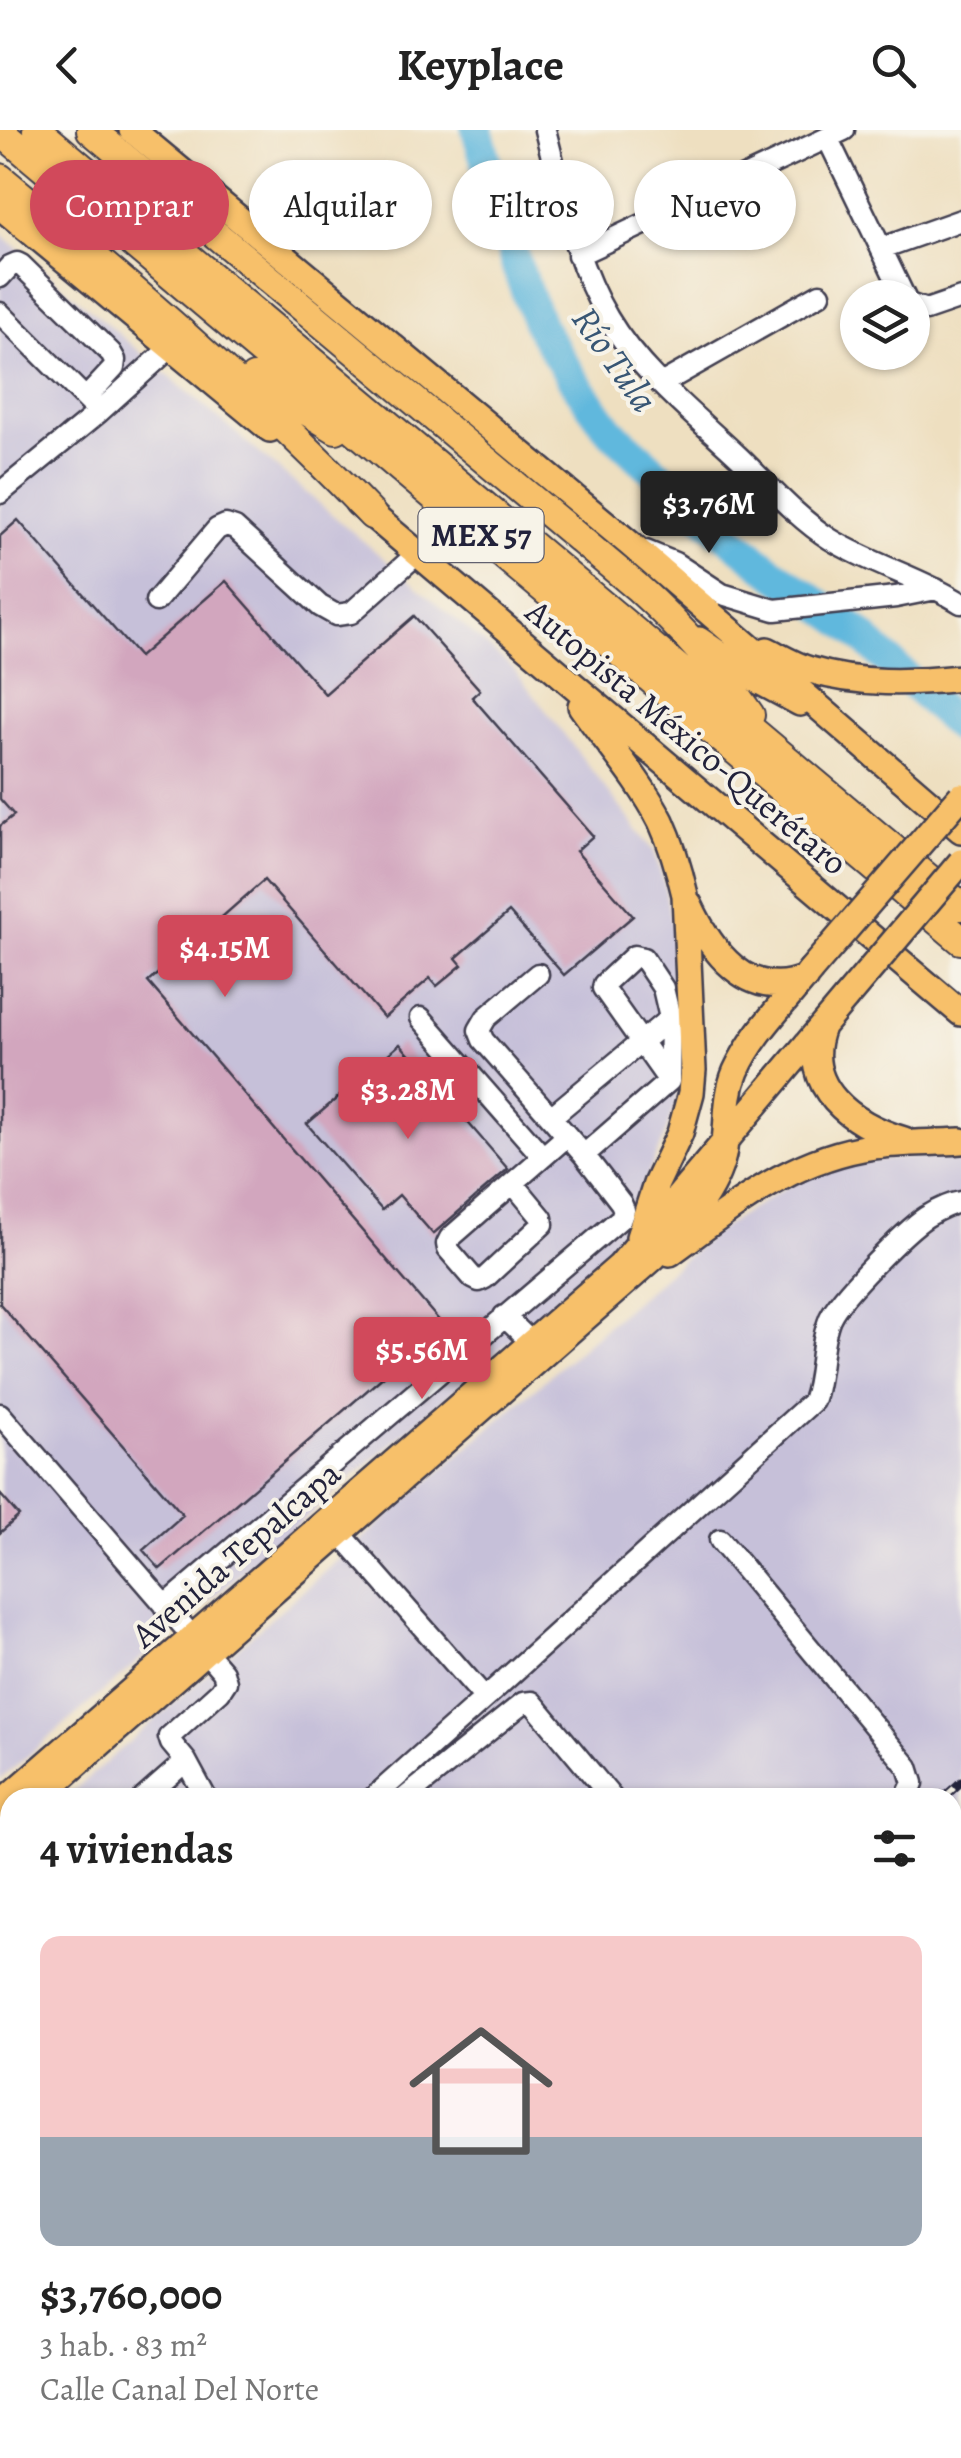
<!DOCTYPE html>
<html lang="es">
<meta charset="utf-8">
<style>
:root{--surface:#fff;--page:#f2f2f2;--text:#222;--muted:#767676;--line:#e0e0e0;--accent:#d1495b}
body{margin:0;font-family:Alegreya,serif;background:var(--page);color:var(--text);height:100vh;display:flex;flex-direction:column;font-size:38px;white-space:nowrap}
*{box-sizing:border-box;margin:0}
p{font-size:32px;color:var(--muted)}
.icon{flex:none;width:55px;height:55px;fill:none;stroke:currentColor;stroke-width:2;stroke-linecap:round;stroke-linejoin:round}
.map{position:relative;flex:1;overflow:hidden}
.drawer{position:absolute;left:0px;top:1658px;width:962px;height:672px;display:flex;flex-direction:column;background:var(--surface);border-radius:30px 30px 0 0;box-shadow:0 2px 8px #0004}
.drawer>*{flex:none}
.top-card{position:absolute;left:30px;top:30px;width:902px;height:90px;display:flex;gap:20px}
.tools{position:absolute;left:840px;top:150px;display:grid;gap:20px}
.tools a{display:grid;place-items:center;width:90px;height:90px;border-radius:50%;background:var(--surface);box-shadow:0 2px 8px #0004;font-size:50px}
.price{position:absolute;translate:-50% -85px;padding:0 22px;border-radius:10px;background:var(--accent);color:#fff;font-size:32px;line-height:65px;filter:drop-shadow(0 2px 5px #0008)}
.price::after{content:'';position:absolute;left:50%;top:60px;width:30px;height:22px;margin-left:-15px;background:inherit;clip-path:polygon(0 0,100% 0,50% 100%)}
.price.selected{background:#222;color:#fff}
ul{padding:0;list-style:none}
li{display:grid;align-content:center;gap:20px;height:530px;padding:0 40px}
li+li{border-top:2px solid var(--line)}
li span{display:grid;place-items:center;height:310px;border-radius:20px;color:#555}
li>.icon{margin-inline-start:auto}
span .icon{width:180px;height:180px;fill:#fffc;stroke-width:1}
li b{font-size:42px}
h2{display:flex;justify-content:space-between;align-items:center;height:120px;padding:0 40px;font-size:42px}
.chip{padding:0 35px;border-radius:45px;background:var(--surface);box-shadow:0 2px 8px #0004;font-size:35px;line-height:90px}
.chip.selected{background:var(--accent);color:#fff}
header{display:flex;justify-content:space-between;align-items:center;height:130px;padding:0 40px;background:var(--surface);font-size:45px;font-weight:700}
.map>svg:first-child{display:block}
.industrial{fill:#c6c0d9}
.lines{fill:none;stroke-linecap:round;stroke-linejoin:round}
.river{stroke:#60b8dd;stroke-width:32}
.building{fill:#d2a6be}
.minor-casing{stroke:#413e4f;stroke-width:25}
.major-casing{stroke:#413e4f;stroke-width:30}
.highway-casing{stroke:#413e4f;stroke-width:32}
.minor{stroke:#fff;stroke-width:20}
.major{stroke:#f7c06b;stroke-width:25}
.highway{stroke:#f7c06b;stroke-width:28}
.rail-casing{stroke:#22223b;stroke-width:9}
.rail{stroke:#f7f3e8;stroke-width:5;stroke-dasharray:15;stroke-linecap:butt}
.major-bridge-casing{stroke:#413e4f;stroke-width:30;stroke-linecap:butt}
.major-bridge{stroke:#f7c06b;stroke-width:25}
.labels{text-anchor:middle;stroke-width:8;stroke-linejoin:round;paint-order:stroke}
.shield{fill:#f7f3e8;stroke:#62616f;stroke-width:2.5}
.shield-label{font-size:32px;font-weight:bold;fill:#22223b}
.street-label{font-size:35px;fill:#22223b;stroke:#f7f3e8}
.water-label{font-size:38px;font-style:italic;fill:#385674;stroke:#f7f3e8}
</style>
<header><svg class="icon" aria-label="back" viewBox="0 0 24 24"><path d="M15 5l-7 7 7 7"/></svg>Keyplace<svg class="icon" aria-label="search" viewBox="0 0 24 24"><circle cx="10" cy="10" r="6"/><path d="M15 15l6 6"/></svg></header>
<div class="map">
<svg width="961" height="2328" viewBox="0 0 961 2328">
<rect width="100%" height="100%" fill="#f7f3e8"/>
<filter id="ink" filterUnits="userSpaceOnUse"><feTurbulence type="fractalNoise" baseFrequency=".01" numOctaves="2"/><feDisplacementMap in="SourceGraphic" scale="20" xChannelSelector="R" yChannelSelector="G"/><feConvolveMatrix kernelMatrix="1 2 1 2 8 2 1 2 1" color-interpolation-filters="sRGB"/></filter>
<filter id="wash" filterUnits="userSpaceOnUse"><feTurbulence type="fractalNoise" baseFrequency=".0048" numOctaves="4" result="noise"/><feDisplacementMap in="SourceGraphic" scale="40" xChannelSelector="R" yChannelSelector="G"/><feGaussianBlur stdDeviation="2.25" result="paint"/><feColorMatrix in="noise" values="0 0 0 0 0 0 0 0 0 0 0 0 0 0 0 0 0 1.4 0 .05"/><feComposite in="paint" operator="in"/></filter>
<g filter="url(#wash)">
<rect width="100%" height="100%" fill="#eedfc0"/>
<path class="industrial" d="M0 103 513 538 654 721 664 753 672 797 677 970 666 1002 620 1111 486 1233 0 1650Z
M961 1022V2328H0V1725L10 1716V2320H952V1668L66 1667 710 1106 784 1058 831 1035Z"/>
<g class="lines">
<path class="river" d="M477 0 517 137 540 197 574 251 609 299 710 392 769 439 854 499 961 599"/>
</g>
<g id="blocks">
<path class="building" d="M18 390 139 527 226 451 325 564 414 486 480 560 472 567 593 706 576 721 633 786 564 845 509 782 456 828 462 835 437 856 430 848 384 888 264 750 148 852 443 1195 160 1439 143 1420 183 1385 0 1174V696L14 685 0 669V406Z
M400 914 508 1039 433 1104 399 1065 382 1080 307 994Z
M0 1364 19 1386 0 1403Z"/>
</g>
</g>
<g filter="url(#ink)">
<use href="#blocks" fill-opacity="0" stroke="#413e4f" stroke-width="2.5"/>
<g class="lines">
<g class="minor-casing">
<path id="minor" d="M545 0C562 64 574 131 608 188 640 242 694 285 739 327 767 354 798 389 830 409 872 435 920 447 961 473
M828 9 905 168
M882 118 961 90
M578 125 844 0
M0 147 10 136 17 133 21 135 111 223 115 230 114 238 86 268
M912 175 926 180 961 168
M0 183 94 277
M661 254 820 164
M0 363 99 282 171 217
M646 421 675 433 722 464 775 480 896 467 936 459
M156 471 217 399 226 395 235 398 320 476 336 485 351 483 417 424
M421 888 543 1027
M551 987 670 888
M584 1025 669 951 670 888 663 858 643 828 634 826 604 854 603 858 669 951
M513 1053 542 1088 543 1094 485 1148 479 1151 473 1148 448 1119 447 1114 450 1108 567 1006
M504 1186 532 1213
M0 1284 223 1542 226 1552 220 1561 169 1607 171 1613 186 1631 206 1668
M341 1404 485 1568 373 1668
M720 1410 908 1637 913 1653 906 1668
M165 1476 621 1088 624 1080 621 1073 584 1025 483 910 479 900 486 888 538 844
M485 1568 813 1271C823 1245 819 1214 830 1188 840 1166 905 1101 926 1087 937 1080 948 1074 961 1072
M144 1668 186 1631
M405 1668 523 1573 532 1572 612 1668
M952 1749 961 1742
M952 1786 961 1790
M0 1791 10 1783
M0 1831 10 1855 0 1866
M952 1879 961 1872
M0 1943 10 1935
M952 2232 961 2242
M428 2328 438 2320"/>
</g>
<g class="major-casing">
<path id="major" d="M132 0 630 414 961 700
M0 76 270 299
M358 373 961 883
M699 510 757 550 800 573
M767 520C781 527 796 536 810 540 860 555 910 553 961 548
M581 576C607 613 640 650 661 691 672 715 679 739 685 765L693 940 691 963 680 1003 656 1054 639 1107
M689 774C710 820 748 873 805 848
M822 897C799 957 853 995 904 1010
M670 1123C737 1075 791 1028 875 1016 903 1012 933 1013 961 1011
M38 1668 654 1127C681 1098 714 1065 723 1025 729 996 724 969 736 941 753 903 785 873 810 841
M0 1675 620 1136 845 869
M0 1701 10 1692"/>
</g>
<g class="highway-casing">
<path id="highway" d="M37 0 961 776
M91 0 637 457C680 496 717 537 750 585
M0 1 961 810
M0 48C129 155 256 263 372 385
M254 248 336 299"/>
</g>
<use href="#minor" class="minor"/>
<use href="#major" class="major"/>
<use href="#highway" class="highway"/>
<g class="rail-casing">
<path id="rail" d="M943 1668 961 1652
M952 1698 961 1690
M219 2328 228 2320"/>
</g>
<use href="#rail" class="rail"/>
<g class="major-bridge-casing">
<path id="major-bridge" d="M810 841 961 666
M845 869 961 732"/>
</g>
<use href="#major-bridge" class="major-bridge"/>
</g>
</g>
<g class="labels">
<rect class="shield" x="418.5" y="378" width="125" height="54" rx="8"/>
<g class="shield-label">
<text x="481" y="416">MEX 57</text>
</g>
<g class="street-label">
<text transform="translate(687 607) rotate(40)" y="12">Autopista México-Querétaro</text>
<text transform="translate(236 1424) rotate(-41)" y="12">Avenida Tepalcapa</text>
</g>
<g class="water-label">
<text transform="translate(615 229) rotate(55)" y="13">Río Tula</text>
</g>
</g>
</svg>
<div class="tools">
<a><svg class="icon" aria-label="layers" viewBox="0 0 24 24"><path d="M12 4l9 5-9 5-9-5zM3 14l9 5 9-5"/></svg></a>
</div>
<b class="price selected" style="left:709px;top:426px">$3.76M</b>
<b class="price" style="left:225px;top:870px">$4.15M</b>
<b class="price" style="left:408px;top:1012px">$3.28M</b>
<b class="price" style="left:422px;top:1272px">$5.56M</b>
<div class="top-card">
<a class="chip selected">Comprar</a>
<a class="chip">Alquilar</a>
<a class="chip">Filtros</a>
<a class="chip">Nuevo</a>
</div>
<section class="drawer">
<h2>4 viviendas<svg class="icon" aria-label="filters" viewBox="0 0 24 24"><path d="M4 7h16M4 17h16"/><circle cx="9" cy="7" r="2"/><circle cx="15" cy="17" r="2"/></svg></h2>
<ul>
<li><span style="background:linear-gradient(#f6c9c9 65%,#9aa5b1 0)"><svg class="icon" aria-label="home" viewBox="0 0 24 24"><path d="M3 11l9-7 9 7M6 9v11h12V9"/></svg></span><div><b>$3,760,000</b><p>3 hab. · 83 m²</p><p>Calle Canal Del Norte</p></div></li>
</ul>
</section>
</div>
